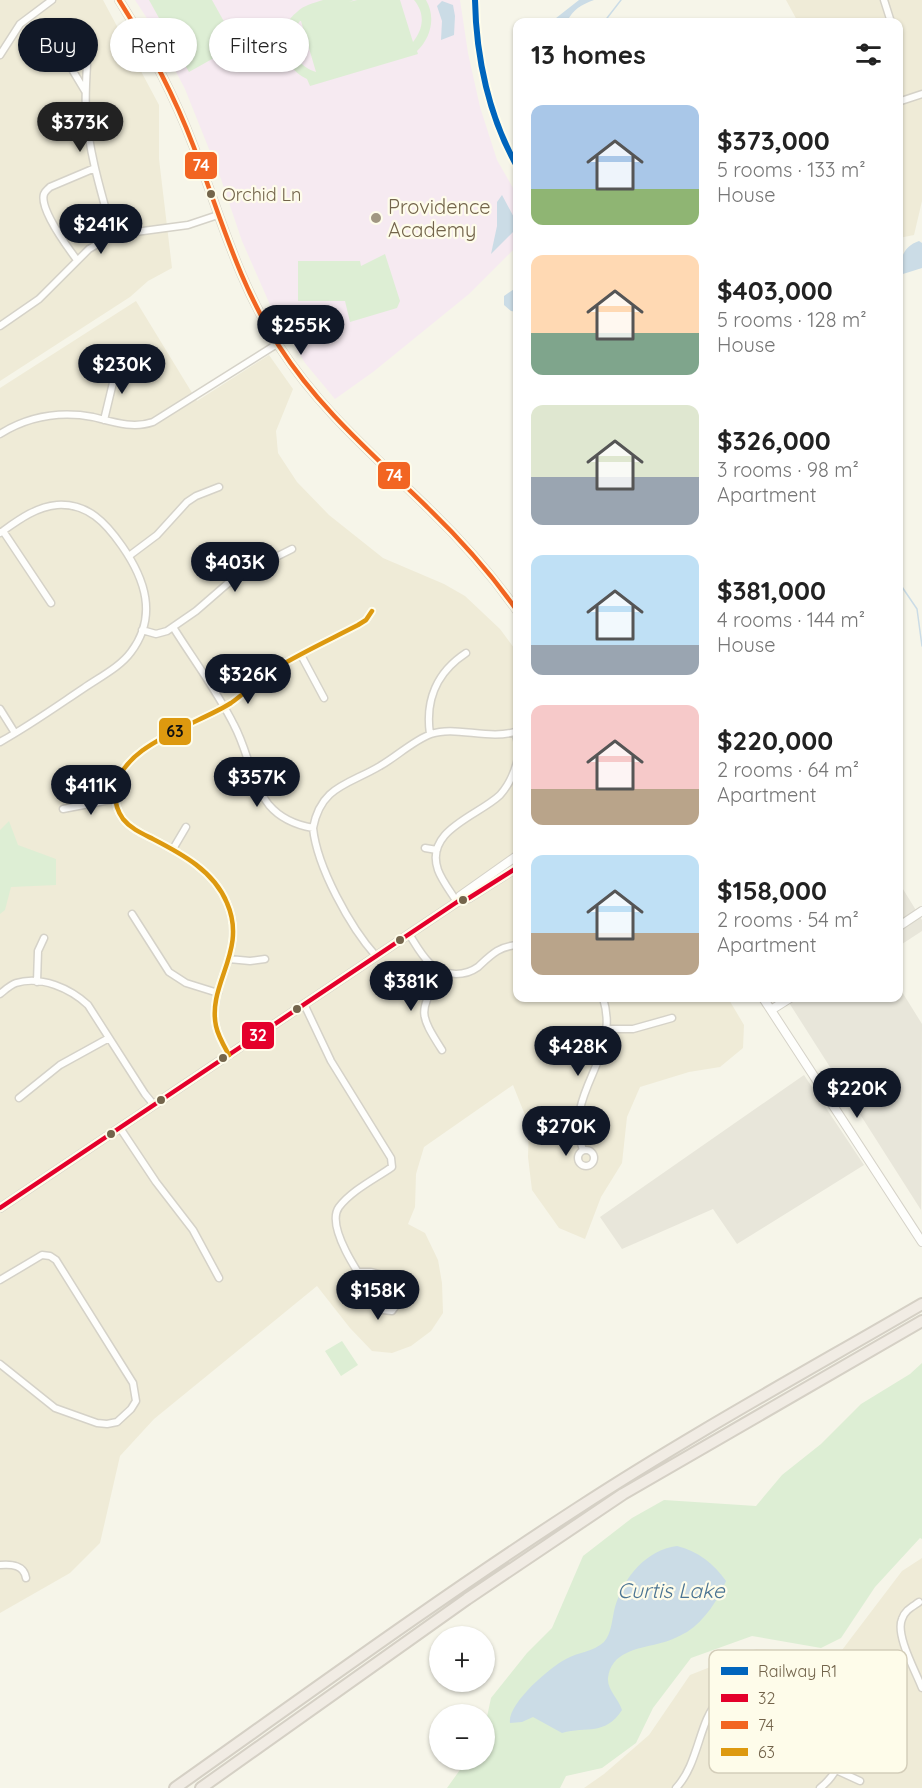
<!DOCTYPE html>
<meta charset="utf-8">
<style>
:root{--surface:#fff;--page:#f6f6f6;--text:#222;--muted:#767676;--accent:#111827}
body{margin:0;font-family:Quicksand,sans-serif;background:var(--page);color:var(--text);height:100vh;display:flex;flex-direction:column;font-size:22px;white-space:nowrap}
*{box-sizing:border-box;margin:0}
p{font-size:20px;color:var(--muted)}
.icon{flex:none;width:33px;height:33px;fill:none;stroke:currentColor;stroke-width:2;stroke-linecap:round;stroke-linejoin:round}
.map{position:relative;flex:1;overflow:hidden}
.panel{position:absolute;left:513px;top:18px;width:390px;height:984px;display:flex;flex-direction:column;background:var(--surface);border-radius:12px;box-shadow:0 2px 4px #0004}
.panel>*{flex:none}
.top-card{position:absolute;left:18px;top:18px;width:405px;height:54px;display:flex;gap:12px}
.fabs{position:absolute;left:429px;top:1626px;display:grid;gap:12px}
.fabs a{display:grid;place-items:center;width:66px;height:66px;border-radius:50%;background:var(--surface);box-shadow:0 2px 4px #0004;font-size:30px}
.price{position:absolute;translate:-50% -51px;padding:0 14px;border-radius:21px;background:var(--accent);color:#fff;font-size:20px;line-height:39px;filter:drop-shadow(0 2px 3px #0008)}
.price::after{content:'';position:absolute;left:50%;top:36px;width:18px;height:14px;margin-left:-9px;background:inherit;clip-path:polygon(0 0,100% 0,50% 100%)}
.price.active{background:#222;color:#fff}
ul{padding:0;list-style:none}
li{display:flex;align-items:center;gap:18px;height:150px;padding:0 18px}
li span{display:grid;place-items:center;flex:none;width:168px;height:120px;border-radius:12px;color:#555}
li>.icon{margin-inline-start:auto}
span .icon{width:72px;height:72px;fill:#fffc;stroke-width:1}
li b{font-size:26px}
h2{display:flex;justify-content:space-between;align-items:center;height:72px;padding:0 18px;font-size:26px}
.tag{padding:0 21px;border-radius:27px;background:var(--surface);box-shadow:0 2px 4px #0004;font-size:21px;line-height:54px}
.tag.active{background:var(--accent);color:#fff}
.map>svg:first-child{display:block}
.residential{fill:#efebd7}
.industrial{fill:#e8e6da}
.education{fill:#f6eaf1}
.green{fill:#ddeed4;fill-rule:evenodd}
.water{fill:#cbdce6}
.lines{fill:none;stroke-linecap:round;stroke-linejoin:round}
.stream{stroke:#cbdce6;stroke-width:1.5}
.minor-casing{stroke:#d5d2c8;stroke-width:9}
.tertiary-casing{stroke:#d5d2c8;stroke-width:10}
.motorway-casing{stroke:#d5d0c5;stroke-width:14}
.minor{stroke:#fefefc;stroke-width:6}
.tertiary{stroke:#fefefc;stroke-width:8}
.motorway{stroke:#f1ece4;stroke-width:10}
.bus-1-casing{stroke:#fefcea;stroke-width:9}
.bus-2-casing{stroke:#fefcea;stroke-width:9}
.bus-3-casing{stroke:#fefcea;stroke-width:9}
.bus-1{stroke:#e4002b;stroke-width:4.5}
.bus-2{stroke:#f26522;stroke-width:4.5}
.bus-3{stroke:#dd990f;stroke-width:4.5}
.rail-1-casing{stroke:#fefcea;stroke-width:10}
.rail-1{stroke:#0065bd;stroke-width:6}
.bus-dot{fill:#73644b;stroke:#fefcea;stroke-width:2}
.poi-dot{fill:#a19782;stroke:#fefcea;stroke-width:2}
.labels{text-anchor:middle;stroke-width:4.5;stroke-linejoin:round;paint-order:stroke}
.bus-label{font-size:18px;fill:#73644b;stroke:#fefcea;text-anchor:start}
.poi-label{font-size:20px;fill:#73644b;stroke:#fefcea;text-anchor:start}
.water-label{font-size:21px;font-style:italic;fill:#4b7493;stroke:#fefcea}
.key{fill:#fefcea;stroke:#d4ceba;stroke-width:1.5}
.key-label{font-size:16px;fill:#73644b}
.line-badge{stroke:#fefcea;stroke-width:2}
.badge-label{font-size:16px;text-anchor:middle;font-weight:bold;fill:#fff}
.pale-badge-label{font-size:16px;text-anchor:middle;font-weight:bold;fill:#111}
</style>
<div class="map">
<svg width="922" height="1788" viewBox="0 0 922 1788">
<rect width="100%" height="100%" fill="#f6f5e9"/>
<path class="residential" d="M0 0H103L159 105V159L172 268 148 281 130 297 0 381Z
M786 0H922V201L914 235 899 238 898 22H798Z
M136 301 197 401 269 355 293 389 276 431 278 453 297 482 329 515 383 558 444 584 465 596 500 629 517 652 518 998H728L744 1025 743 1048 720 1067 689 1072 640 1087 627 1117 622 1163 601 1197 585 1239 559 1228 532 1190 528 1157 529 1125 513 1085 424 1147 416 1174 415 1207 408 1224 425 1233 438 1260 442 1283 443 1313 431 1331 411 1346 392 1353 372 1351 350 1328 317 1286 154 1419 120 1456 100 1543 70 1573 0 1613V388Z
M922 1558V1788H584L604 1774 649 1735 690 1675 756 1649 839 1654 902 1571Z"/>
<path class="industrial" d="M898 881 922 920V931L899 946Z
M899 987 922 1024 921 1210 786 998H898Z
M804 1075 864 1165 737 1244 713 1209 622 1249 600 1217Z"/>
<path class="education" d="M135 0H460L468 53 480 107 497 160 517 195V246L469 294 373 372 335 399 305 363 271 307 242 241 221 179 185 89 152 26Z"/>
<path class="green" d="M149 0H212L237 45 189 72Z
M323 0H354L349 2 357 0H400L413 42C424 28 425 13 414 0H426C436 17 431 38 417 51L418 54 310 86 307 79C281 67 273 31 297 12 304 5 314 3 323 0ZM300 21H301L316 72C294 65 284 40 300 21Z
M385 254 400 301 397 308 350 322 345 301H298V261H360L361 266Z
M9 821 18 845 56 859V885L11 887 5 910 0 914V830Z
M342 1341 358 1365 341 1376 325 1351Z
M922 1363V1539L920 1538 875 1587 841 1638 821 1648 752 1636 691 1658 653 1708 636 1743 602 1768 566 1776 560 1788H447L467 1760H484L485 1726 491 1698 527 1653 552 1628 583 1556 632 1518 664 1500 756 1506 782 1475 821 1444 861 1404 910 1374Z"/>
<path class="water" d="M579 0H594C581 5 573 9 567 22H551Z
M442 1 453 5 455 16 454 35 441 40 442 21 437 6Z
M502 195 517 223V228L491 254 497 226V202Z
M919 241 922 243V268L903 274C898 259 904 246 919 241Z
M517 287 518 312H517L511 311 504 305V296Z
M677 1546C698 1551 714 1564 726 1581 718 1600 705 1620 687 1632 678 1637 667 1642 657 1644 637 1649 611 1652 608 1678 607 1690 619 1699 622 1710 605 1736 587 1726 562 1733L533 1717 522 1722 510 1723C507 1704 550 1667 566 1659 578 1652 593 1652 604 1642 612 1633 612 1618 615 1607 624 1577 646 1550 677 1546Z"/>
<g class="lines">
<path class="stream" d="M604 22 621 0
M898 581 917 609 922 646"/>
<g class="minor-casing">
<path id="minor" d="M884 0 891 22
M0 55 20 24 52 0
M87 65C86 81 85 97 86 112 89 154 102 195 113 235
M73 71 85 91
M898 102 922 94
M77 260C68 248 39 208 44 194 45 191 47 190 50 187L95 168
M0 326 39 299 89 249 113 235 188 225 218 215
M104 420 117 366
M0 434C29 416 60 411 93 417 113 422 133 429 153 422L277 344
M3 531 51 603
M0 533C17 521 35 507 57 505 88 503 106 523 122 546 145 579 158 616 131 652 120 667 100 677 84 688 57 706 29 726 0 742
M129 556 157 535 187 502 196 496 219 487
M173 627C193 659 217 691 234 725 248 751 251 782 269 805 280 818 296 825 313 828 317 867 350 927 376 956
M142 630 156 634 167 631 196 611 234 578 292 549
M301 655 324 698
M0 709 15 733
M515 732 518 743
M430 734C425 700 437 672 466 653
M63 809 115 799
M313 828C321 786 348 785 380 766 396 757 414 740 431 734 456 725 489 741 518 731
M425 848 437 850
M173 849 186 827
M457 902C451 892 442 881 438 870 424 830 478 816 500 795 509 785 515 771 518 758
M132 914 169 972 186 983 218 993
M409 934C421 953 430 973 456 974 465 974 471 972 478 967 491 955 499 946 518 945
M229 959 250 961 265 959
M441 972C420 1012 417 1011 442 1050
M37 982 38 951 44 938
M0 994C5 990 10 985 16 983 41 975 71 989 88 1005L145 1094 154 1105
M304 1004 331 1061 391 1158 392 1167C375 1179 352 1190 339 1207 323 1229 370 1290 383 1310L392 1311C400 1303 400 1290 399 1279L371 1272H359
M607 1029H633L672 1018
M229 1055C224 1046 218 1036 216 1026 207 984 248 951 227 903 214 871 182 854 153 839 143 834 131 829 123 819 118 812 115 803 115 794 116 746 197 725 231 703 247 692 260 677 278 667 303 652 331 639 358 625L366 620 372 611
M19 1098 60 1065 109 1038
M120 1128 156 1182 193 1230 219 1278
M583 1150C562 1091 622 1059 603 998
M578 1158a8 8 0 1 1 16 0a8 8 0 1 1-16 0Z
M0 1280 42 1255 50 1256 56 1260 133 1383 136 1401 131 1409 117 1422 107 1424 97 1423 55 1408 0 1364
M0 1565C12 1564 24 1565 26 1578
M919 1602C912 1607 905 1610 902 1619 895 1635 916 1672 922 1688
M836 1770 860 1781
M676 1788C699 1764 699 1720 718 1702 736 1687 786 1685 806 1696 815 1701 820 1708 825 1716 842 1743 848 1766 820 1788"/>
</g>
<g class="tertiary-casing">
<path id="tertiary" d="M119 0C148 46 174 95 193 145 220 214 238 283 279 346 320 410 375 456 429 509 461 540 492 575 518 612
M457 902 460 896 518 855
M898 927 922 911
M763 998 922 1242
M771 1010 790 998
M0 1208 457 902 469 898 518 867"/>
</g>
<g class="motorway-casing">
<path id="motorway" d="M175 1788C309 1693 441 1597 578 1508 690 1435 807 1371 922 1304
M201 1788 467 1599 623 1494 922 1321"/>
</g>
<use href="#minor" class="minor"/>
<use href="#tertiary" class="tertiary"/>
<use href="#motorway" class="motorway"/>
<g class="bus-1-casing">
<path id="bus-1" d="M0 1208 457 902 469 898 518 867"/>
</g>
<g class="bus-2-casing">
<path id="bus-2" d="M119 0C148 46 174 95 193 145 220 214 238 283 279 346 320 410 375 456 429 509 461 540 492 575 518 612"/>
</g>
<g class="bus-3-casing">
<path id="bus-3" d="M229 1055C224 1046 218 1036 216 1026 207 984 248 951 227 903 214 871 182 854 153 839 143 834 131 829 123 819 118 812 115 803 115 794 116 746 197 725 231 703 247 692 260 677 278 667 303 652 331 639 358 625L366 620 372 611"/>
</g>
<use href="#bus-1" class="bus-1"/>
<use href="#bus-2" class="bus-2"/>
<use href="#bus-3" class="bus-3"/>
<g class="rail-1-casing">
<path id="rail-1" d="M475 0C476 57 489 118 518 168"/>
</g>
<use href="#rail-1" class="rail-1"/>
</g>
<g class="bus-dot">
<circle cx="211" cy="194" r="5"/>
<circle cx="463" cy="900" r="5"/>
<circle cx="400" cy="940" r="5"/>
<circle cx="297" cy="1009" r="5"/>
<circle cx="223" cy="1058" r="5"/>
<circle cx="161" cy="1100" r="5"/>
<circle cx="111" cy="1134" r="5"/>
</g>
<circle class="poi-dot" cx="376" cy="218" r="6"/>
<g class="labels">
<g class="bus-label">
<text x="222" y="201">Orchid Ln</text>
</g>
<g class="poi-label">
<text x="388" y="214">Providence<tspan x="388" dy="23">Academy</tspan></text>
</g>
<g class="water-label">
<text x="671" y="1598">Curtis Lake</text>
</g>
</g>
<rect x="709" y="1650" width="198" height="123" rx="9" class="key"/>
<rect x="721" y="1667" width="27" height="8" fill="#0065bd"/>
<rect x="721" y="1694" width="27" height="8" fill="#e4002b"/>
<rect x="721" y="1721" width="27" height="8" fill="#f26522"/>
<rect x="721" y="1748" width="27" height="8" fill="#dd990f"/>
<g class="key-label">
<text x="758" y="1677">Railway R1</text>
<text x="758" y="1704">32</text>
<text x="758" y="1731">74</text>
<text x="758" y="1758">63</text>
</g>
<g class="line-badge">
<rect x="184" y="151" width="34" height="29" rx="6" fill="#f26522"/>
<rect x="377" y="461" width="34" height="29" rx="6" fill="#f26522"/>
<rect x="158" y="717" width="34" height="29" rx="6" fill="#dd990f"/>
<rect x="241" y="1021" width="34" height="29" rx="6" fill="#e4002b"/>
</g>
<g class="badge-label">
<text x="201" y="171">74</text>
<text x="394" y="481">74</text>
<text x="258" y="1041">32</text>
</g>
<g class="pale-badge-label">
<text x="175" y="737">63</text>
</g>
</svg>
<div class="fabs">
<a>+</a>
<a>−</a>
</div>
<b class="price active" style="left:80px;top:153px">$373K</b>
<b class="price" style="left:101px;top:255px">$241K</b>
<b class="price" style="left:301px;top:356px">$255K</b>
<b class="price" style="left:122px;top:395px">$230K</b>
<b class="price" style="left:235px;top:593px">$403K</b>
<b class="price" style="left:248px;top:705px">$326K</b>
<b class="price" style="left:257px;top:808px">$357K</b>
<b class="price" style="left:91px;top:816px">$411K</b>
<b class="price" style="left:411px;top:1012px">$381K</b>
<b class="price" style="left:578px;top:1077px">$428K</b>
<b class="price" style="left:857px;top:1119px">$220K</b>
<b class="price" style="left:566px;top:1157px">$270K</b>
<b class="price" style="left:378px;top:1321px">$158K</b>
<div class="top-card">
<a class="tag active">Buy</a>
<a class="tag">Rent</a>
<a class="tag">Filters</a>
</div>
<section class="panel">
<h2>13 homes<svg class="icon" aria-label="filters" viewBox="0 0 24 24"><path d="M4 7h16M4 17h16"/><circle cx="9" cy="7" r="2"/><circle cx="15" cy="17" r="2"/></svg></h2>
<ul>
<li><span style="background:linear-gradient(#a9c7e8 70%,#8fb573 0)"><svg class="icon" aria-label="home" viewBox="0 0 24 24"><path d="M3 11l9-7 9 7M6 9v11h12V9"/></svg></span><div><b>$373,000</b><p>5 rooms · 133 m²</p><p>House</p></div></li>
<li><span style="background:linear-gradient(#ffd9b3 65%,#7fa58c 0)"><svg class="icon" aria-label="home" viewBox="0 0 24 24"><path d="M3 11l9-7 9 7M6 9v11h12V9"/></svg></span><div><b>$403,000</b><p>5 rooms · 128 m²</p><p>House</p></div></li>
<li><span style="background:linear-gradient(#dfe7d0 60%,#9aa5b1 0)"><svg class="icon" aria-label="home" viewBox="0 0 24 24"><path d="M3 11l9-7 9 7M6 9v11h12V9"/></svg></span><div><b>$326,000</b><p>3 rooms · 98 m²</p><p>Apartment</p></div></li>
<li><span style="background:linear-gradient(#bfe0f5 75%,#9aa5b1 0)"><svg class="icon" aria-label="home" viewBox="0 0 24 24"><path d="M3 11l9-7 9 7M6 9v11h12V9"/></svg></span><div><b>$381,000</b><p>4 rooms · 144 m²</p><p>House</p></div></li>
<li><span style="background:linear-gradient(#f6c9c9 70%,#b9a48a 0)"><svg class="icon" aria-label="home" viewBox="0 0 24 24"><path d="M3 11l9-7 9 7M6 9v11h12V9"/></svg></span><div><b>$220,000</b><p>2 rooms · 64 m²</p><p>Apartment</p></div></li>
<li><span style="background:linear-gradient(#bfe0f5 65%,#b9a48a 0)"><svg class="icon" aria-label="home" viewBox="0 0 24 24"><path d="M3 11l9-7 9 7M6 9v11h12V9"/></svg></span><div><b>$158,000</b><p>2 rooms · 54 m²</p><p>Apartment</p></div></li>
</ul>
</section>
</div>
